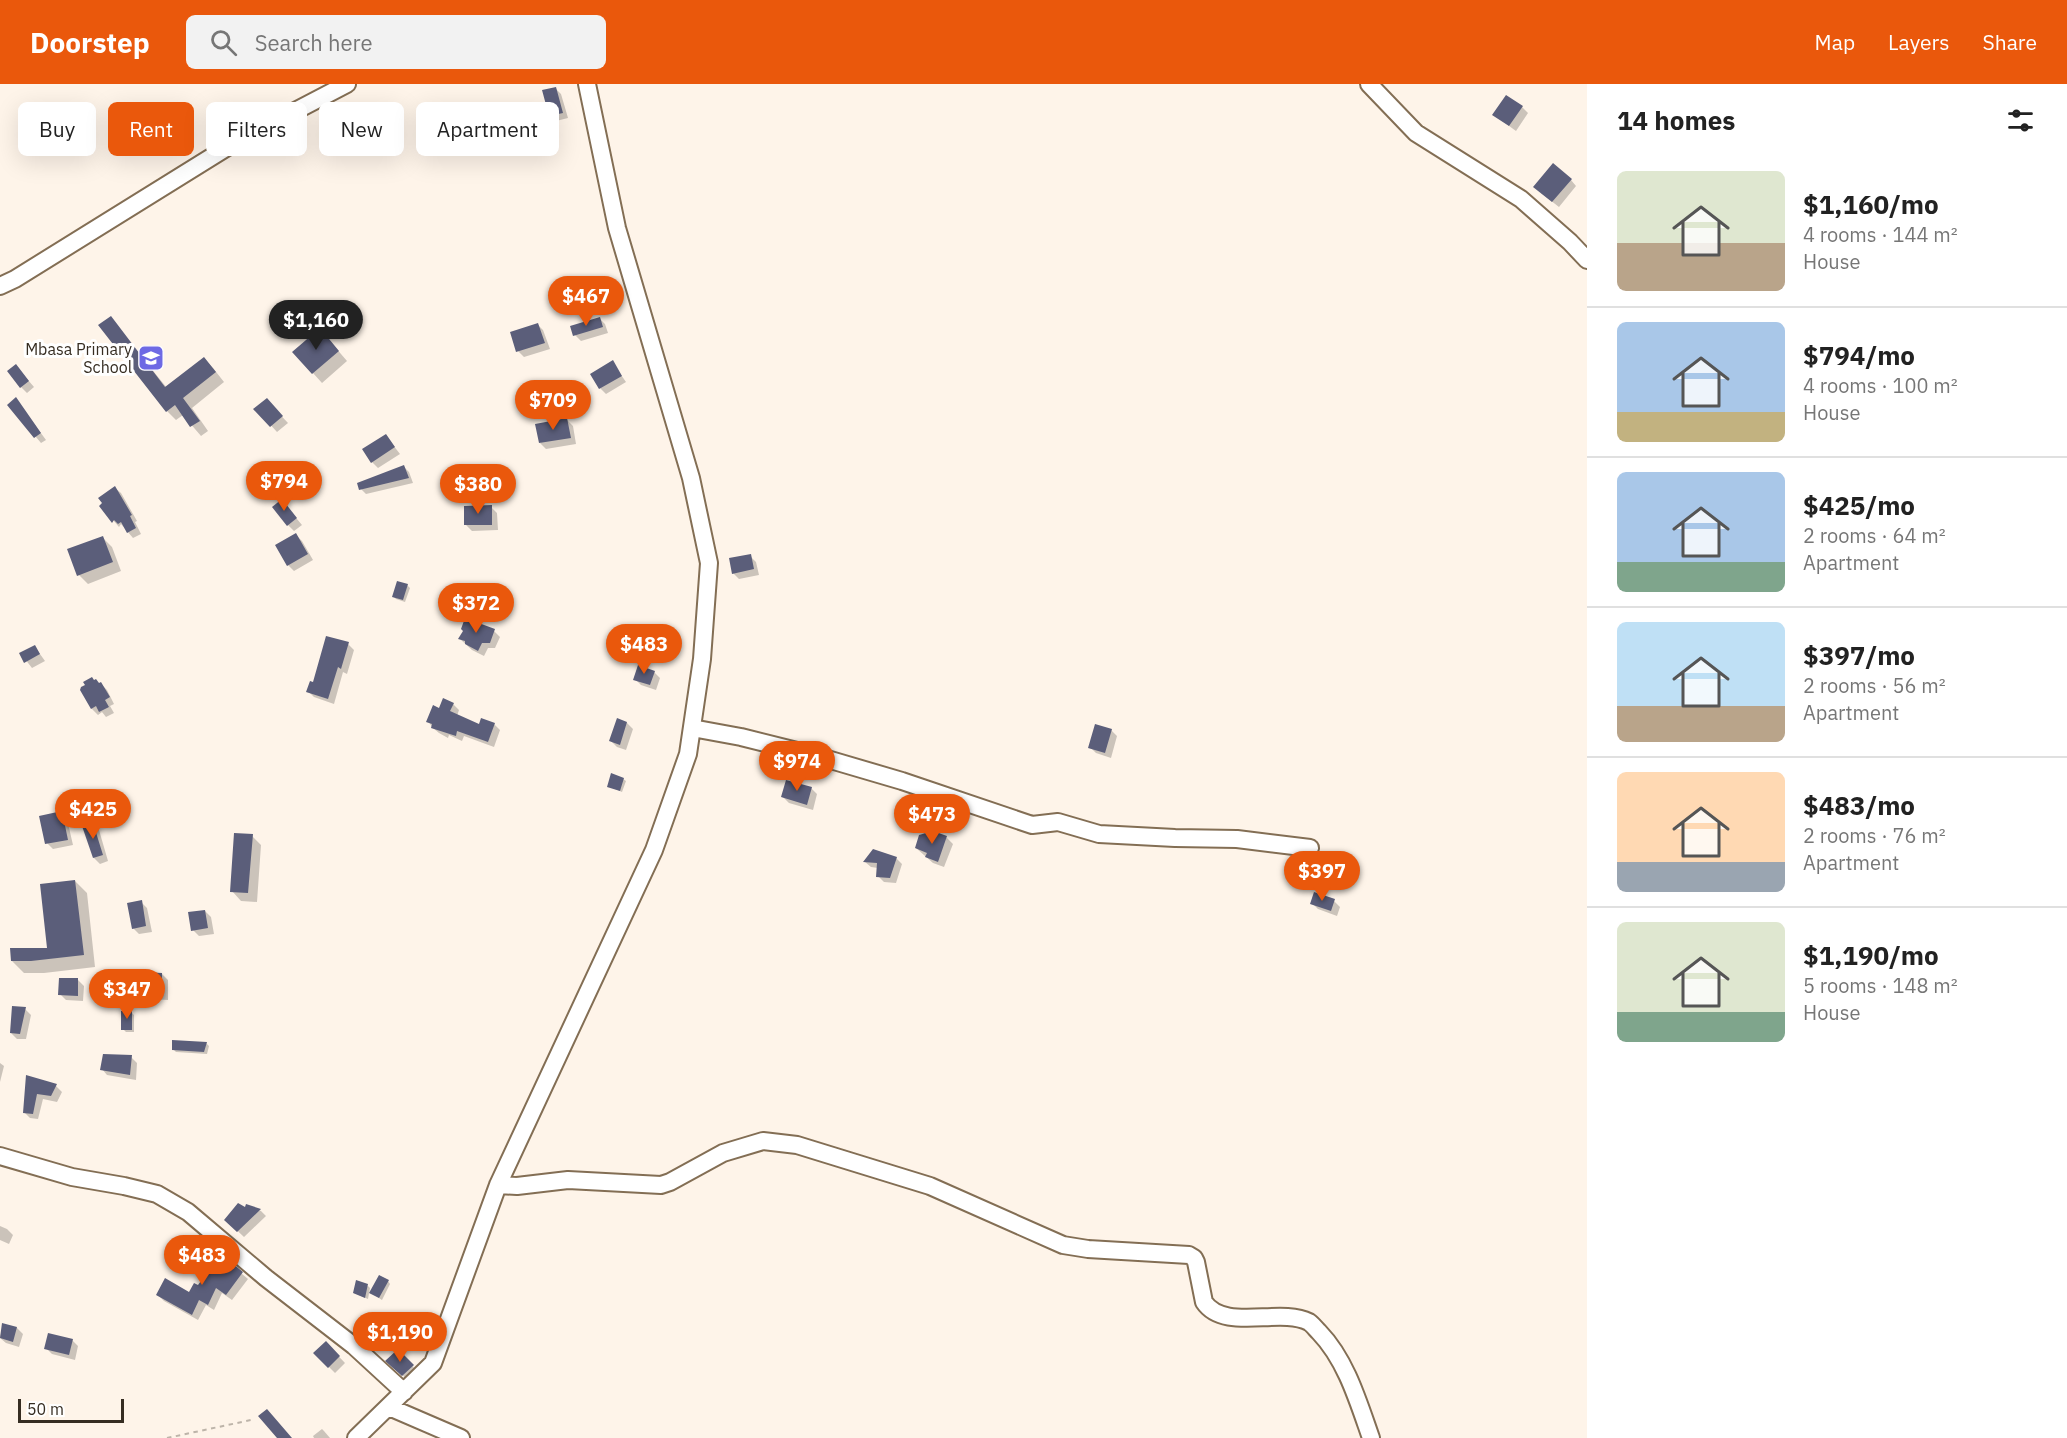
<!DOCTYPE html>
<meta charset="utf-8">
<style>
:root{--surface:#fff;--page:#f2f2f2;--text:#222;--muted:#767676;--line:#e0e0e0;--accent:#ea580c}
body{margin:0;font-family:"IBM Plex Sans",sans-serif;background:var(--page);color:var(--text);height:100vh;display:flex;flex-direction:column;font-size:22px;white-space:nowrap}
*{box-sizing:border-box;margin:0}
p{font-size:20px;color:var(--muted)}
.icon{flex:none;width:33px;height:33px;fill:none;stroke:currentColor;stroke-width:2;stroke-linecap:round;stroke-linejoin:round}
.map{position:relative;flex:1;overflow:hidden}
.drawer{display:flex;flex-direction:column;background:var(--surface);width:480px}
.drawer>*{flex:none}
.guide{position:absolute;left:18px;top:18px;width:570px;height:54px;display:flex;gap:12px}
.scale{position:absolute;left:18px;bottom:15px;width:106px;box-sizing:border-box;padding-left:6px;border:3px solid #362d22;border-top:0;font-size:16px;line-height:21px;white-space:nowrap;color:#362d22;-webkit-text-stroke:4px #fff;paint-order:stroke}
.price{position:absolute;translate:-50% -51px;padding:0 14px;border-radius:21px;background:var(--accent);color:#fff;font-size:20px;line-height:39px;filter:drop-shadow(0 2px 3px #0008)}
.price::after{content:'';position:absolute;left:50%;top:36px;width:18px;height:14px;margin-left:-9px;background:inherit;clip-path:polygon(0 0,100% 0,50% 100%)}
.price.on{background:#222;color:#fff}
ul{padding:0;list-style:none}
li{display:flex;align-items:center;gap:18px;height:150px;padding:0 30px}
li+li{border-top:2px solid var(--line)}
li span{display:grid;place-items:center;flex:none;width:168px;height:120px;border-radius:9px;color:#555}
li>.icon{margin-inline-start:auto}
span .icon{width:72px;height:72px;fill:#fffc;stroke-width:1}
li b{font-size:26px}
h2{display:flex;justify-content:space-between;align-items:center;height:72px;padding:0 30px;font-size:26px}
.pill{padding:0 21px;border-radius:9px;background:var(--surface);box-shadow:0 6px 24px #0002;font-size:21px;line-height:54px}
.pill.on{background:var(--accent);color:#fff}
header{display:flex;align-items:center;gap:36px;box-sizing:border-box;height:84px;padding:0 30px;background:var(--accent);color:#fff}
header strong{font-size:28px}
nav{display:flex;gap:33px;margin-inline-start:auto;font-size:21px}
.search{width:420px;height:54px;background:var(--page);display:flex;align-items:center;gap:15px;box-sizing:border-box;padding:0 21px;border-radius:9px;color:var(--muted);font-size:22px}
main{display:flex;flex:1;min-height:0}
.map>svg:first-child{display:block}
.shadow{fill:#0003}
.building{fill:#5b5e7a}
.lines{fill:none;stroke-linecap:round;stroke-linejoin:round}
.street-casing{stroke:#836e54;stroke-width:20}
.path{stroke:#bdb4a9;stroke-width:2;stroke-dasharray:4.5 4.5;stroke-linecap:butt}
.street{stroke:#fff;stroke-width:16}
.labels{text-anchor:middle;stroke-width:6;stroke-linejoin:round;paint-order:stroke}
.poi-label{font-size:16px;fill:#362d22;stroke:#fff;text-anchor:end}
</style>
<header>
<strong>Doorstep</strong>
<div class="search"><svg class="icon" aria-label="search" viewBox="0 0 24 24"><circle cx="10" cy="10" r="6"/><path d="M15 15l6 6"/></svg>Search here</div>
<nav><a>Map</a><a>Layers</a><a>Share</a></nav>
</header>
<main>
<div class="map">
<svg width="1587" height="1354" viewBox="0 0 1587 1354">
<rect width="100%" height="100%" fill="#fef4e9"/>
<path class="shadow" d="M555 4 561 10 568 34 556 37 550 31Z
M1522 23 1528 29 1516 47 1494 31Z
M1571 96 1576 102 1559 123 1541 109Z
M110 234 167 304 204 275 213 284 224 298 192 324 208 347 201 352 183 331 176 336 167 327Z
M599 234 605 240 608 249 581 257 575 251Z
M537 240 543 246 550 265 524 273 518 267Z
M329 256 347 277 322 299 294 268Z
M612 278 626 298 606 310 600 304Z
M16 282 34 303 27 309 21 303Z
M16 315 46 356 41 359 9 321Z
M272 322 288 339 277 348 256 325Z
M567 336 573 342 576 360 546 365 540 359Z
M386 352 400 370 378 384 372 378Z
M404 383 409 388 413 399 366 410 361 405Z
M507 386 509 388 504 400 493 399 490 397Z
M115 404 121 409 137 437 135 438 141 450 133 454 121 440 119 443 101 422Z
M282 417 302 441 294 447 288 441Z
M491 423 497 429 498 446 472 447 466 441Z
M296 451 302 457 313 476 294 487 288 481Z
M102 453 112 463 121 487 88 500 79 491Z
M750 472 756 478 759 491 739 495 733 489Z
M407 501 410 504 405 518 396 515 394 513Z
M494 547 500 553 495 564H488L484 572 472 566 460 555Z
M348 560 354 566 347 590 343 588 334 620 314 613 308 607Z
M35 563 45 577 32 584 21 570Z
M654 588 660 594 656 606 641 601 635 595Z
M101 600 107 606 114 620 110 622 114 629 106 633 102 628 98 631 92 625 82 606Z
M453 620 459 626 457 632 480 642 494 640 500 646 494 663 464 652 462 657 449 651 448 654 439 649 433 644 428 637 439 626Z
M618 636 627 639 633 645 626 666 617 663 611 657Z
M1111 646 1117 652 1111 674 1096 669 1090 663Z
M623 695 626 697 622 708 608 702Z
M811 704 817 710 813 726 789 719 783 713Z
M61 729 67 735 73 761 53 765 47 759Z
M93 740 99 746 108 777 100 780 94 774Z
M933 749 947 754 953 760 944 783 933 779 916 764Z
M252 752 261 761 257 818 241 817 232 807Z
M896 774 902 780 896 799 884 798 878 792V784L871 783 865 778Z
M75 797 87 809 95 883 44 889H24L12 877 49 866Z
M1334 817 1340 823 1337 832 1318 825 1312 819Z
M141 818 147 824 152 848 139 850 133 844Z
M205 827 211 833 214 850 199 852 193 846Z
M162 890 168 896V916L149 915 143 909Z
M78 896 84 902 83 917 66 916 60 910Z
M25 925 31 931 26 955H17L11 949Z
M131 928 134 931V948H126L123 945Z
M206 959 209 962 207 970 176 968 173 965Z
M131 973 137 979 136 996 107 991 102 985Z
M0 979 4 982 0 998Z
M27 993 56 1002 62 1008 57 1018 43 1015 38 1035 30 1034 24 1028Z
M247 1122 261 1127 266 1132 244 1153 226 1136 246 1126Z
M0 1142 7 1145 13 1151 9 1160 0 1156Z
M221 1172 248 1195 232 1216 222 1209 214 1226 206 1221 198 1236 164 1217 158 1211 190 1210 198 1203Z
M388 1197 390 1200 382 1216 371 1209Z
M368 1202 370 1204 368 1215 354 1209Z
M3 1240 17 1244 23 1250 19 1263 6 1259 0 1254Z
M72 1256 78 1262 75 1276 52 1270 46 1264Z
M326 1259 345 1279 335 1289 315 1269Z
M398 1267 418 1288 409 1297 387 1277Z
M322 1345 324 1347 330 1354H314L313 1352Z"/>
<path class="building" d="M556 3 563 29 549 32 542 6Z
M1506 11 1523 22 1509 42 1492 31Z
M1553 79 1572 95 1552 118 1533 103Z
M111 232 165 303 204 273 216 288 183 314 200 337 190 343 175 321 166 328 98 241Z
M600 233 603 243 573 252 570 242Z
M538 239 545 259 516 268 510 248Z
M320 244 339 267 312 290 292 268Z
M613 276 622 292 599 305 590 290Z
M16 280 29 297 20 304 7 287Z
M16 313 41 349 34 354 7 321Z
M267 314 283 332 270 343 253 325Z
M567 334 571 354 539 359 535 340Z
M386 350 395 363 371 379 362 365Z
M404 381 409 394 359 406 357 399Z
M508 385 502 398 489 397 490 386Z
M115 402 132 431 130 432 136 444 127 449 121 438 118 440 114 436 112 439 99 422 102 419 98 414Z
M282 415 297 434 287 442 272 423Z
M492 421V441H464V422Z
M296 449 308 470 287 482 275 461Z
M103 452 113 478 77 492 67 465Z
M751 470 754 485 732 490 729 474Z
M397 497 408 500 403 516 392 513Z
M465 534 495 545 490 559H482L478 567 465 560V557L458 555 463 547 461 545Z
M326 552 349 558 341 585 338 583 328 615 306 608 310 597 313 598Z
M35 561 40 570 24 579 19 569Z
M638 581 655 587 650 601 633 596Z
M92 593 94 596 96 595 99 599 101 598 110 613 105 616 109 623 99 628 96 622 91 625 80 606 81 603 85 601 83 598Z
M443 614 454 619 450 627 479 640 481 634 495 639 488 658 457 647 456 652 431 644 432 640 426 638 433 621 439 624Z
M617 634 627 638 620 661 609 657Z
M1095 640 1112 645 1105 669 1088 664Z
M611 689 624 694 620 707 607 703Z
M786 696 812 703 807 721 781 713Z
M62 727 68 756 45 760 39 732Z
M93 739 103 771 93 774 82 742Z
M933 747 947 752 938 778 925 773 927 769 915 764 919 751Z
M234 749 253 750 248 809 230 808Z
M873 765 897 773 890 794 876 793 877 779 863 778Z
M75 796 84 871 31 877H11L10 864H47L40 800Z
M1314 808 1335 815 1331 827 1310 820Z
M142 816 146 842 132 845 127 819Z
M205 826 208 844 191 847 188 828Z
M142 888 162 889V910H142Z
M59 894H78V912L58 911Z
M12 922 26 923 20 950 10 949Z
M121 927H132V946H121Z
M172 956 207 958 204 968 172 966Z
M103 970 132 971 130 991 100 986Z
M26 991 57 1000 51 1012 37 1010 33 1030 23 1029Z
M238 1119 245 1123 246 1120 261 1125 237 1148 224 1136Z
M221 1170 243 1188 226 1211 216 1204 208 1221 199 1216 192 1231 156 1211 165 1194 189 1208 194 1199 198 1201Z
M379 1191 389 1196 379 1214 369 1209Z
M356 1196 368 1200 365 1214 353 1209Z
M2 1239 17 1243 13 1258 0 1254Z
M48 1249 73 1255 69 1271 44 1265Z
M326 1257 340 1272 328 1284 313 1269Z
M398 1265 414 1281 402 1292 385 1277Z
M267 1325 292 1354H277L258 1332Z"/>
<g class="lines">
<g class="street-casing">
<path id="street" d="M1369 0 1416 49 1521 115 1570 158 1587 176
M0 202 15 195 234 59 347 0
M692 644 741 653 817 672 902 697 1032 741 1058 738 1099 750 1175 754 1237 755 1310 764
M0 1072 72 1093 124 1102 157 1110 188 1128 266 1194 354 1262 404 1308
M498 1101 517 1102 568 1096 661 1101 670 1098 723 1069 763 1057 797 1061 930 1102 1063 1161 1088 1165 1189 1171 1194 1174 1196 1178 1204 1218C1224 1248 1280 1223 1309 1238 1312 1240 1316 1245 1319 1248 1346 1276 1358 1317 1371 1354
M389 1323 461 1354
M356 1354 433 1279 498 1101 654 766 688 670 702 575 709 479 691 394 617 144 587 0"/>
</g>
<path class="path" d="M167 1354 251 1336"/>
<use href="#street" class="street"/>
</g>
<defs>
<g id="school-square" transform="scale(1.35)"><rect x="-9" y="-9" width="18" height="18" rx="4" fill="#6e69e4" stroke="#fff"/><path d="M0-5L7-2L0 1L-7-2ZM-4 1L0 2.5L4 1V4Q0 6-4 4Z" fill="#fff"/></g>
</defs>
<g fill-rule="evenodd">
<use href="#school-square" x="151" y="274"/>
</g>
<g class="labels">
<g class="poi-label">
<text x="132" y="271">Mbasa Primary<tspan x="132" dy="18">School</tspan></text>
</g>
</g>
</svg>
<div class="scale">50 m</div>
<b class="price" style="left:586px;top:243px">$467</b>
<b class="price on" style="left:316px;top:267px">$1,160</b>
<b class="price" style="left:553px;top:347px">$709</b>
<b class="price" style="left:284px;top:428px">$794</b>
<b class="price" style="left:478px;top:431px">$380</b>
<b class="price" style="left:476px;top:550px">$372</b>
<b class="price" style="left:644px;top:591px">$483</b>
<b class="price" style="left:797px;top:708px">$974</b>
<b class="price" style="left:93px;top:756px">$425</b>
<b class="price" style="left:932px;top:761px">$473</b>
<b class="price" style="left:1322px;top:818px">$397</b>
<b class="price" style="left:127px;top:936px">$347</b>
<b class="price" style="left:202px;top:1202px">$483</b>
<b class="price" style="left:400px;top:1279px">$1,190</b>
<div class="guide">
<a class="pill">Buy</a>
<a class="pill on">Rent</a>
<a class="pill">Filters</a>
<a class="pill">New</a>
<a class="pill">Apartment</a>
</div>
</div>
<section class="drawer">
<h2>14 homes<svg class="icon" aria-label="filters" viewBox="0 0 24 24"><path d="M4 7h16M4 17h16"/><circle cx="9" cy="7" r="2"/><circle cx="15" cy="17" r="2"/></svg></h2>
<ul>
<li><span style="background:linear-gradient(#dfe7d0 60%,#b9a48a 0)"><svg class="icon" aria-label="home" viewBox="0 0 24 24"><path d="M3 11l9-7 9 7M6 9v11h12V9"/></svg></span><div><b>$1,160/mo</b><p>4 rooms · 144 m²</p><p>House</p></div></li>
<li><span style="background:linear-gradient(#a9c7e8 75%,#c2b280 0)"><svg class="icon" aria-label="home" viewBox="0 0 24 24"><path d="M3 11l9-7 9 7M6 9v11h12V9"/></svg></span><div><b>$794/mo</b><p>4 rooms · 100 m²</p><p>House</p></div></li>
<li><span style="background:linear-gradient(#a9c7e8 75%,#7fa58c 0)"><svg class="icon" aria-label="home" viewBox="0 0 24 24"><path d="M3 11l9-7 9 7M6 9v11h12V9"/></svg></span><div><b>$425/mo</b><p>2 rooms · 64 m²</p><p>Apartment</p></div></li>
<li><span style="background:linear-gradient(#bfe0f5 70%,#b9a48a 0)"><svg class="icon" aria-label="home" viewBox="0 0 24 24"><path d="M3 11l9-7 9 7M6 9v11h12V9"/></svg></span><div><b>$397/mo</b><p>2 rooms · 56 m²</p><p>Apartment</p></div></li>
<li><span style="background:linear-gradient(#ffd9b3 75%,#9aa5b1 0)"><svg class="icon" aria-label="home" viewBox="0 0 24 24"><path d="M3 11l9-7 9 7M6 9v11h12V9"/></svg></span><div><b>$483/mo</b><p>2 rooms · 76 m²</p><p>Apartment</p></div></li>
<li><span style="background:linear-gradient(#dfe7d0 75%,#7fa58c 0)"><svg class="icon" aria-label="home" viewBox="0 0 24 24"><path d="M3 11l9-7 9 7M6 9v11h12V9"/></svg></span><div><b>$1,190/mo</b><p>5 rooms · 148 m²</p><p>House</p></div></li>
</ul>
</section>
</main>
